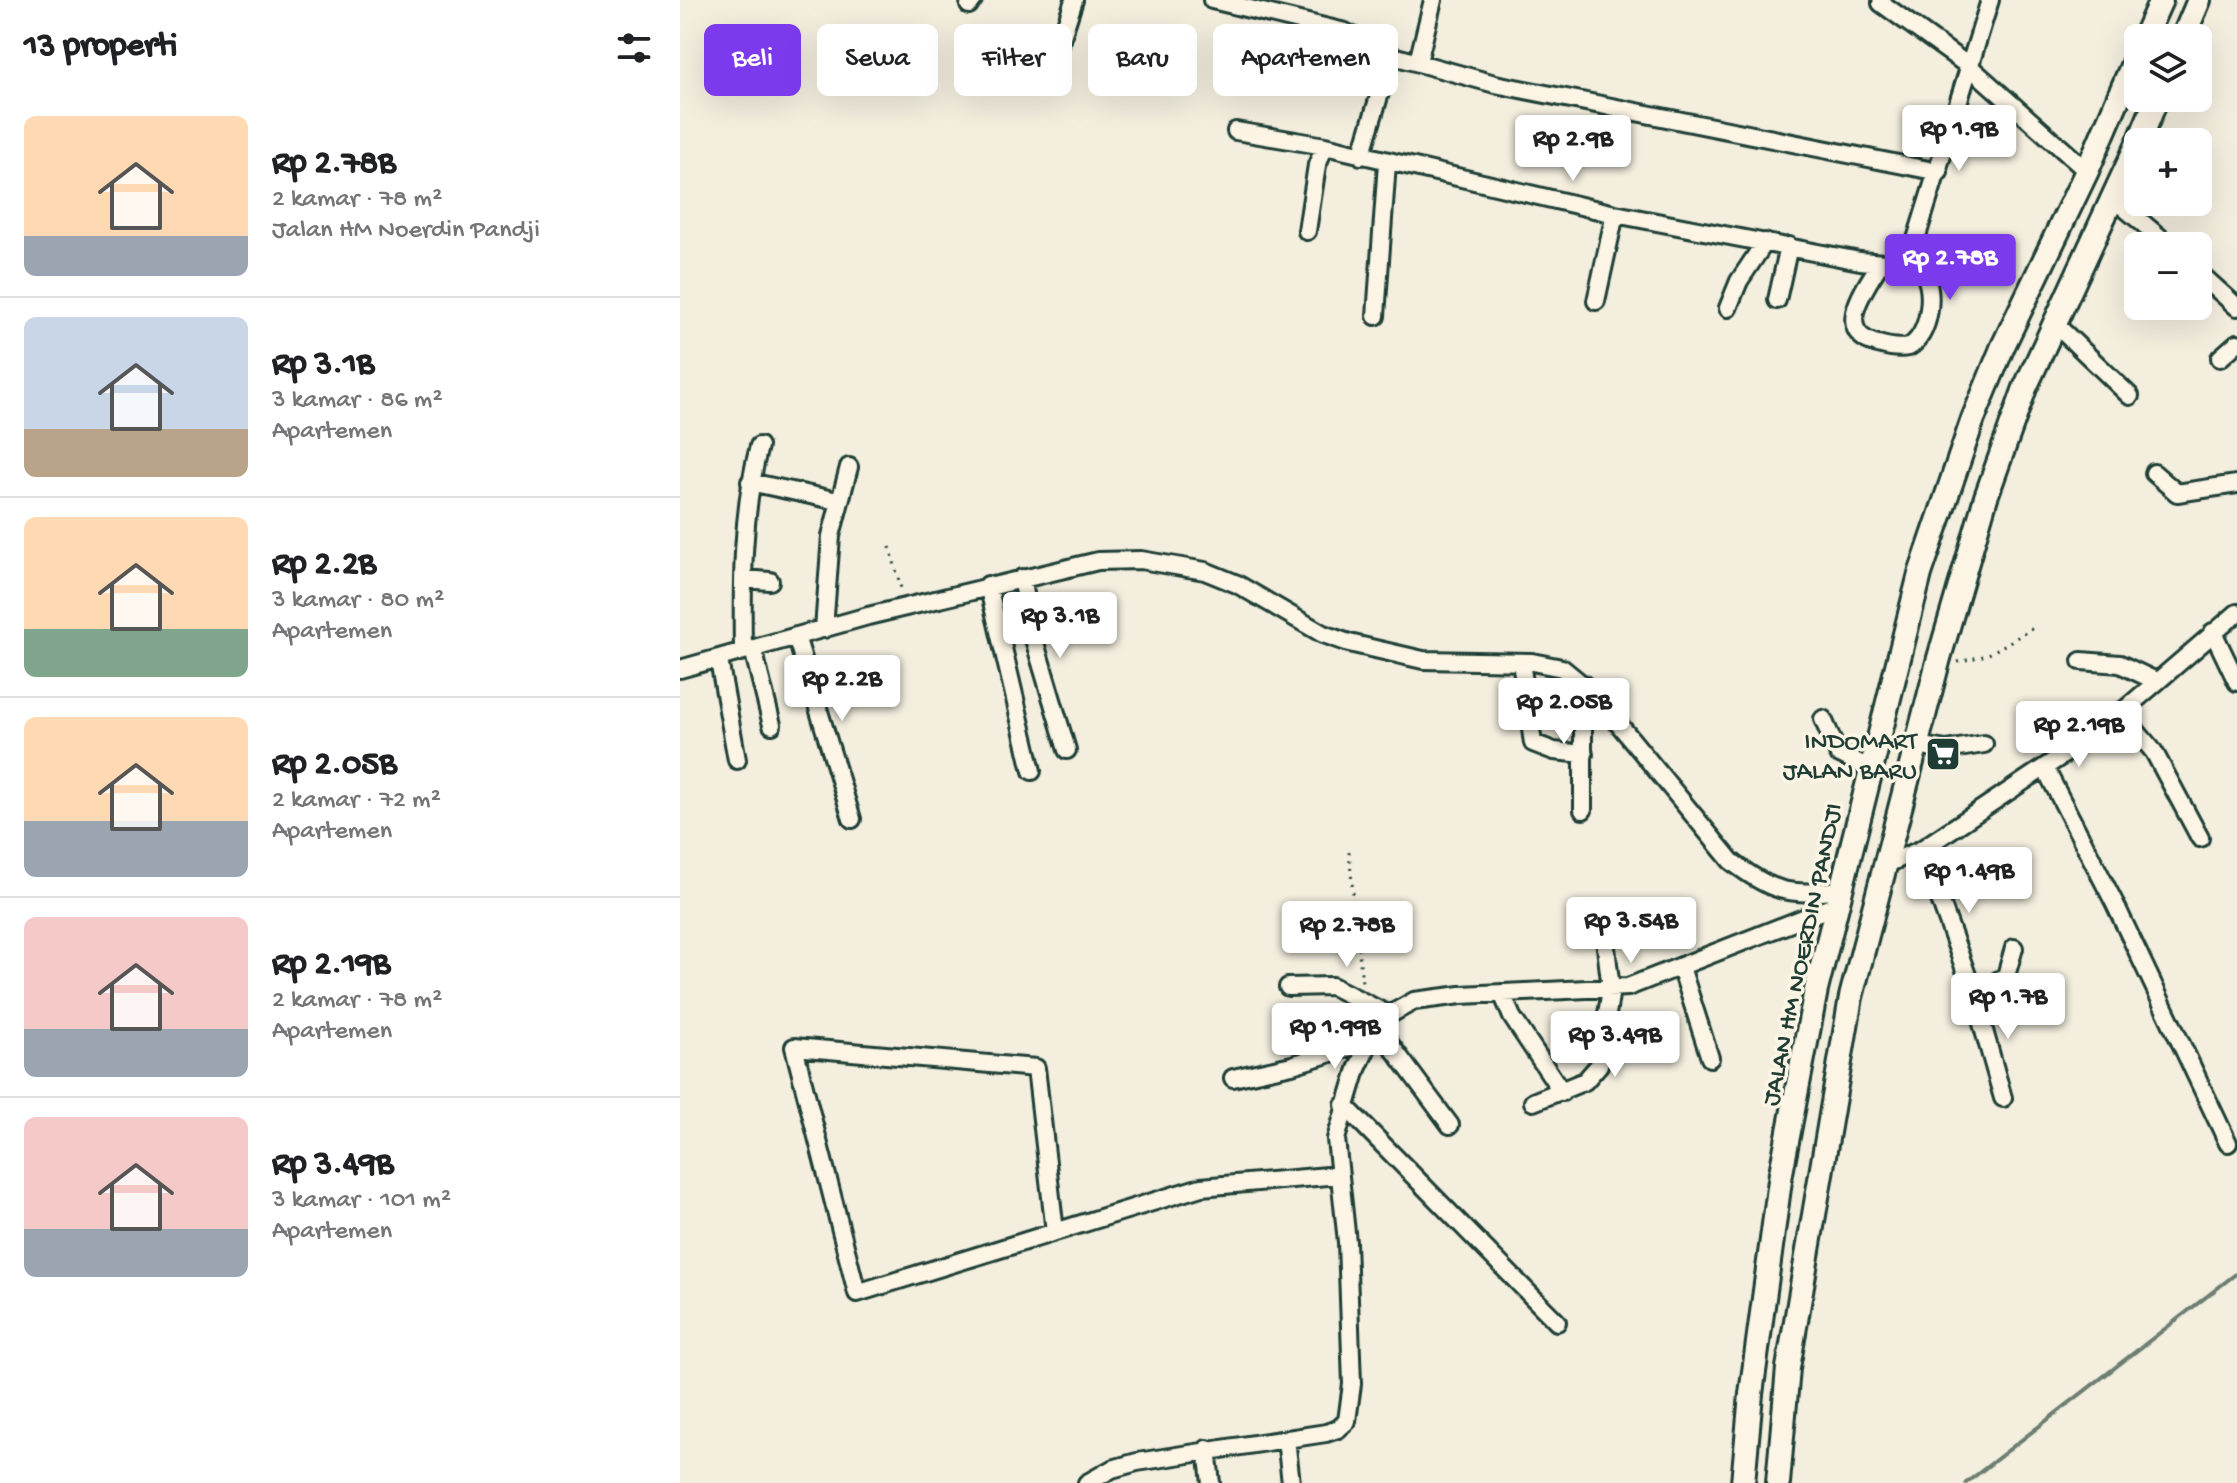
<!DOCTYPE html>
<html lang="id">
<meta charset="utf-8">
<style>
:root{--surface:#fff;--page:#f2f2f2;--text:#202124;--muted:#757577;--line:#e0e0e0;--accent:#7c3aed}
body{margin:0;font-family:"Gochi Hand",sans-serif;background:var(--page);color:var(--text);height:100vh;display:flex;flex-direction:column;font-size:30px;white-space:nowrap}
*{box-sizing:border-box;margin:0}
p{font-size:26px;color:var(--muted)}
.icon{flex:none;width:44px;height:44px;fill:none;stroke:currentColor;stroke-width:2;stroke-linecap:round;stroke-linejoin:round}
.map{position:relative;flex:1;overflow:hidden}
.details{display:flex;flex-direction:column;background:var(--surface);width:680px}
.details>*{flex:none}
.hud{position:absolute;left:24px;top:24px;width:760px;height:72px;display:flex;gap:16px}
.fabs{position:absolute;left:1444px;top:24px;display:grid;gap:16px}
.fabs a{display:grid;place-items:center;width:88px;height:88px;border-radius:12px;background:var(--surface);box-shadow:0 8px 32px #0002;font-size:40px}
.price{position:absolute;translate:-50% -68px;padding:0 18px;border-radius:8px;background:#fff;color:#222;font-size:26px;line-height:52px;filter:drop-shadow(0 2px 4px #0008)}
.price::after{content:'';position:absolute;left:50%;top:48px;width:24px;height:18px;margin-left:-12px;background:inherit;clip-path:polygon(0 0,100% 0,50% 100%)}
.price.active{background:var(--accent);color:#fff}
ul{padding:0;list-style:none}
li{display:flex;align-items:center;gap:24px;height:200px;padding:0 24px}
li+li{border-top:2px solid var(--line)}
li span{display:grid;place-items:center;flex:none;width:224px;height:160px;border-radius:12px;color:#555}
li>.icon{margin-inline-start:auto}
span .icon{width:96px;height:96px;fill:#fffc;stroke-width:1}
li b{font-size:34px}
h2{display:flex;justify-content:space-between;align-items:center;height:96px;padding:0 24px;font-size:34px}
.pill{padding:0 28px;border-radius:12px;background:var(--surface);box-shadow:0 8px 32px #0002;font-size:28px;line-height:72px}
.pill.active{background:var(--accent);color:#fff}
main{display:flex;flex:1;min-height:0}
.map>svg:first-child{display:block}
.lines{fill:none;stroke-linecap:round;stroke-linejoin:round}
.stream{stroke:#6c7d72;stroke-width:4}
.minor-casing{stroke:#1f3d34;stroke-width:22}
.major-casing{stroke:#1f3d34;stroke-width:28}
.path{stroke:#1f3d34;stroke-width:3;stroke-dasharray:2 6;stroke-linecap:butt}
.minor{stroke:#fcf5e5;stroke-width:16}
.major{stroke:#fcf5e5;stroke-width:22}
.labels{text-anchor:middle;stroke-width:7;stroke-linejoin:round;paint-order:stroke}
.poi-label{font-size:26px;fill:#1f3d34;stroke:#fcf5e5;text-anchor:end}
.street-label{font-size:26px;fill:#1f3d34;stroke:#fcf5e5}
</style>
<main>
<section class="details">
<h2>13 properti<svg class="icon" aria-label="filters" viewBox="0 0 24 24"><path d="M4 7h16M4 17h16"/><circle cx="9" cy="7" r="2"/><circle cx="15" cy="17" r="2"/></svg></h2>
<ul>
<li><span style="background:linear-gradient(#ffd9b3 75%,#9aa5b1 0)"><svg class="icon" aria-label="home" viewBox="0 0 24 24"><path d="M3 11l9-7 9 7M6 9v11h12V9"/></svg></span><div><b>Rp 2.78B</b><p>2 kamar · 78 m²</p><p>Jalan HM Noerdin Pandji</p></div></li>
<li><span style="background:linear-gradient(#c9d6e8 70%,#b9a48a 0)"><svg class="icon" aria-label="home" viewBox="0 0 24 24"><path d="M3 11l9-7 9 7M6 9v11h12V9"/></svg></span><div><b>Rp 3.1B</b><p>3 kamar · 86 m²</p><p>Apartemen</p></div></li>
<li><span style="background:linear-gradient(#ffd9b3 70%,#7fa58c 0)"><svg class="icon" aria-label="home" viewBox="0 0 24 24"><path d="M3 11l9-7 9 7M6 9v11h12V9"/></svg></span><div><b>Rp 2.2B</b><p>3 kamar · 80 m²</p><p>Apartemen</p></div></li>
<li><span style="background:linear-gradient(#ffd9b3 65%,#9aa5b1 0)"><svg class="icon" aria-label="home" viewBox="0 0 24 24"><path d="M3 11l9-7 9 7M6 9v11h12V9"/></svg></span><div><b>Rp 2.05B</b><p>2 kamar · 72 m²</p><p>Apartemen</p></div></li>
<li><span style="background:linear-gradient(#f6c9c9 70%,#9aa5b1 0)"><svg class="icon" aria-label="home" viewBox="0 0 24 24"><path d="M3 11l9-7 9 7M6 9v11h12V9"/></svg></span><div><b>Rp 2.19B</b><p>2 kamar · 78 m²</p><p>Apartemen</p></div></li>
<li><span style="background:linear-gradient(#f6c9c9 70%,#9aa5b1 0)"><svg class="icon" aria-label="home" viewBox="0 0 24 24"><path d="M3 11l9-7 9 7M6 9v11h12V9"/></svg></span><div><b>Rp 3.49B</b><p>3 kamar · 101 m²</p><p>Apartemen</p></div></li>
</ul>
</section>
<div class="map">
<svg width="1557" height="1483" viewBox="0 0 1557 1483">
<rect width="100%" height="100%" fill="#f3eede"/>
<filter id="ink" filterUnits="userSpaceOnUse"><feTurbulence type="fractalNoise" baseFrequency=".0125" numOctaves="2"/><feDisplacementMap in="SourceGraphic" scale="16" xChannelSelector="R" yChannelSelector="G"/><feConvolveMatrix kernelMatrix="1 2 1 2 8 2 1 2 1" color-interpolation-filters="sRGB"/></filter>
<g filter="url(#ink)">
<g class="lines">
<path class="stream" d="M1286 1483 1557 1273"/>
<g class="minor-casing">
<path id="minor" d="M532 0 665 32 713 56 815 84 1259 172
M1201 3 1290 67 1407 171
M289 5 293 0
M379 46 394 0
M738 62 753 0
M556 131 645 146 935 214 1180 261 1228 265 1244 273C1255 293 1250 334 1229 347 1218 349 1208 347 1198 344 1152 333 1184 289 1200 264
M681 156 700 93 702 50
M1434 199 1490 246
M627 231 637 165 645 146
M1228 265 1310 0
M1518 272 1557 307
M1097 300 1109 246
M916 301 935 214
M1048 308 1059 281 1085 242
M696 316 707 163
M1375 324 1450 396
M1540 358 1557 343
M1474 473 1497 493 1557 484
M70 482 158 501
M342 578 353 636 387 750
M63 579 90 581
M308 585 352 771
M144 629 151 536 169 467
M1533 632 1557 682
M116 636 172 819
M73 649 92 725
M63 650C62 583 62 512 79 446
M39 660 57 760
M1401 661 1440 664 1476 681
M841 662 853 743 874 751 904 754
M0 669 188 616 418 561 461 560 525 571 557 584 643 634 669 643 743 660 852 662 882 668 915 695 1051 861C1090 891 1109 897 1158 890
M1441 713 1474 752 1520 838
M1143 719 1158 753 1191 769
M1237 745 1266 750 1304 744
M1365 768 1435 904 1548 1143
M903 810V684
M1242 849 1294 995 1323 1098
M1205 865 1242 849 1401 743 1436 717 1557 613
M1001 967 1030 1058
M608 987 652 986 709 1015
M822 993 832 1017 882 1092
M1294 995 1326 976 1334 948
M698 1028 770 1125
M553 1078 612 1065 690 1041
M853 1102 905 1081 919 1065 931 989 925 939
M664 1105 877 1322
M375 1232 356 1068 114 1047 177 1293 521 1187 659 1175
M606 1439 611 1483
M527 1449 531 1483
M407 1483 432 1469 457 1462 646 1433 658 1429 667 1421 672 1384 667 1242 656 1139 677 1069 690 1041 709 1015 734 1001 781 995 948 987 1154 906"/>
</g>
<g class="major-casing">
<path id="major" d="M1464 38 1481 0
M1503 38 1519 0
M1459 142 1477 98
M1063 1483 1071 1394 1101 1173 1136 990 1240 574 1293 419 1323 346 1407 171 1458 52
M1098 1483 1108 1368 1171 997 1259 658 1306 497 1345 388 1458 143"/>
</g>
<path class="path" d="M210 547 222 592
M1278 662 1307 655 1355 627
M669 852 682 983"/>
<use href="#minor" class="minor"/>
<use href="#major" class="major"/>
</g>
</g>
<defs>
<g id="supermarket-square" transform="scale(1.8)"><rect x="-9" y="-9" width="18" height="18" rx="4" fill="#1f3d34" stroke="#fcf5e5"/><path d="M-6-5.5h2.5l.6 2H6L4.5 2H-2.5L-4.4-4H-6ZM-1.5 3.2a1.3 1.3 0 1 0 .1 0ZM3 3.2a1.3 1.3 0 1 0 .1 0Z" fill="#fff"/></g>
</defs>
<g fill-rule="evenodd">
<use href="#supermarket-square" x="1263" y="754"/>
</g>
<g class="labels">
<g class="poi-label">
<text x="1237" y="748">INDOMART<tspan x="1237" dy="30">JALAN BARU</tspan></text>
</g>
<g class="street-label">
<text transform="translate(1120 954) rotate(-78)" y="9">JALAN HM NOERDIN PANDJI</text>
</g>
</g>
</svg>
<div class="fabs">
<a><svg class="icon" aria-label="layers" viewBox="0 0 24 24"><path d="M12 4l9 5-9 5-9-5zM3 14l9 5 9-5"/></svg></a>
<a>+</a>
<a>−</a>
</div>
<b class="price" style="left:1279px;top:173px">Rp 1.9B</b>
<b class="price" style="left:893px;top:183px">Rp 2.9B</b>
<b class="price active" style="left:1270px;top:302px">Rp 2.78B</b>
<b class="price" style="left:380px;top:660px">Rp 3.1B</b>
<b class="price" style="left:162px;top:723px">Rp 2.2B</b>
<b class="price" style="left:884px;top:746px">Rp 2.05B</b>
<b class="price" style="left:1399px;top:769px">Rp 2.19B</b>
<b class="price" style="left:1289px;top:915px">Rp 1.49B</b>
<b class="price" style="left:951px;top:965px">Rp 3.54B</b>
<b class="price" style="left:667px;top:969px">Rp 2.78B</b>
<b class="price" style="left:1328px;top:1041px">Rp 1.7B</b>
<b class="price" style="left:655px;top:1071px">Rp 1.99B</b>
<b class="price" style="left:935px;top:1079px">Rp 3.49B</b>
<div class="hud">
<a class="pill active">Beli</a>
<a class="pill">Sewa</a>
<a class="pill">Filter</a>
<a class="pill">Baru</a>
<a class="pill">Apartemen</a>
</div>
</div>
</main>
